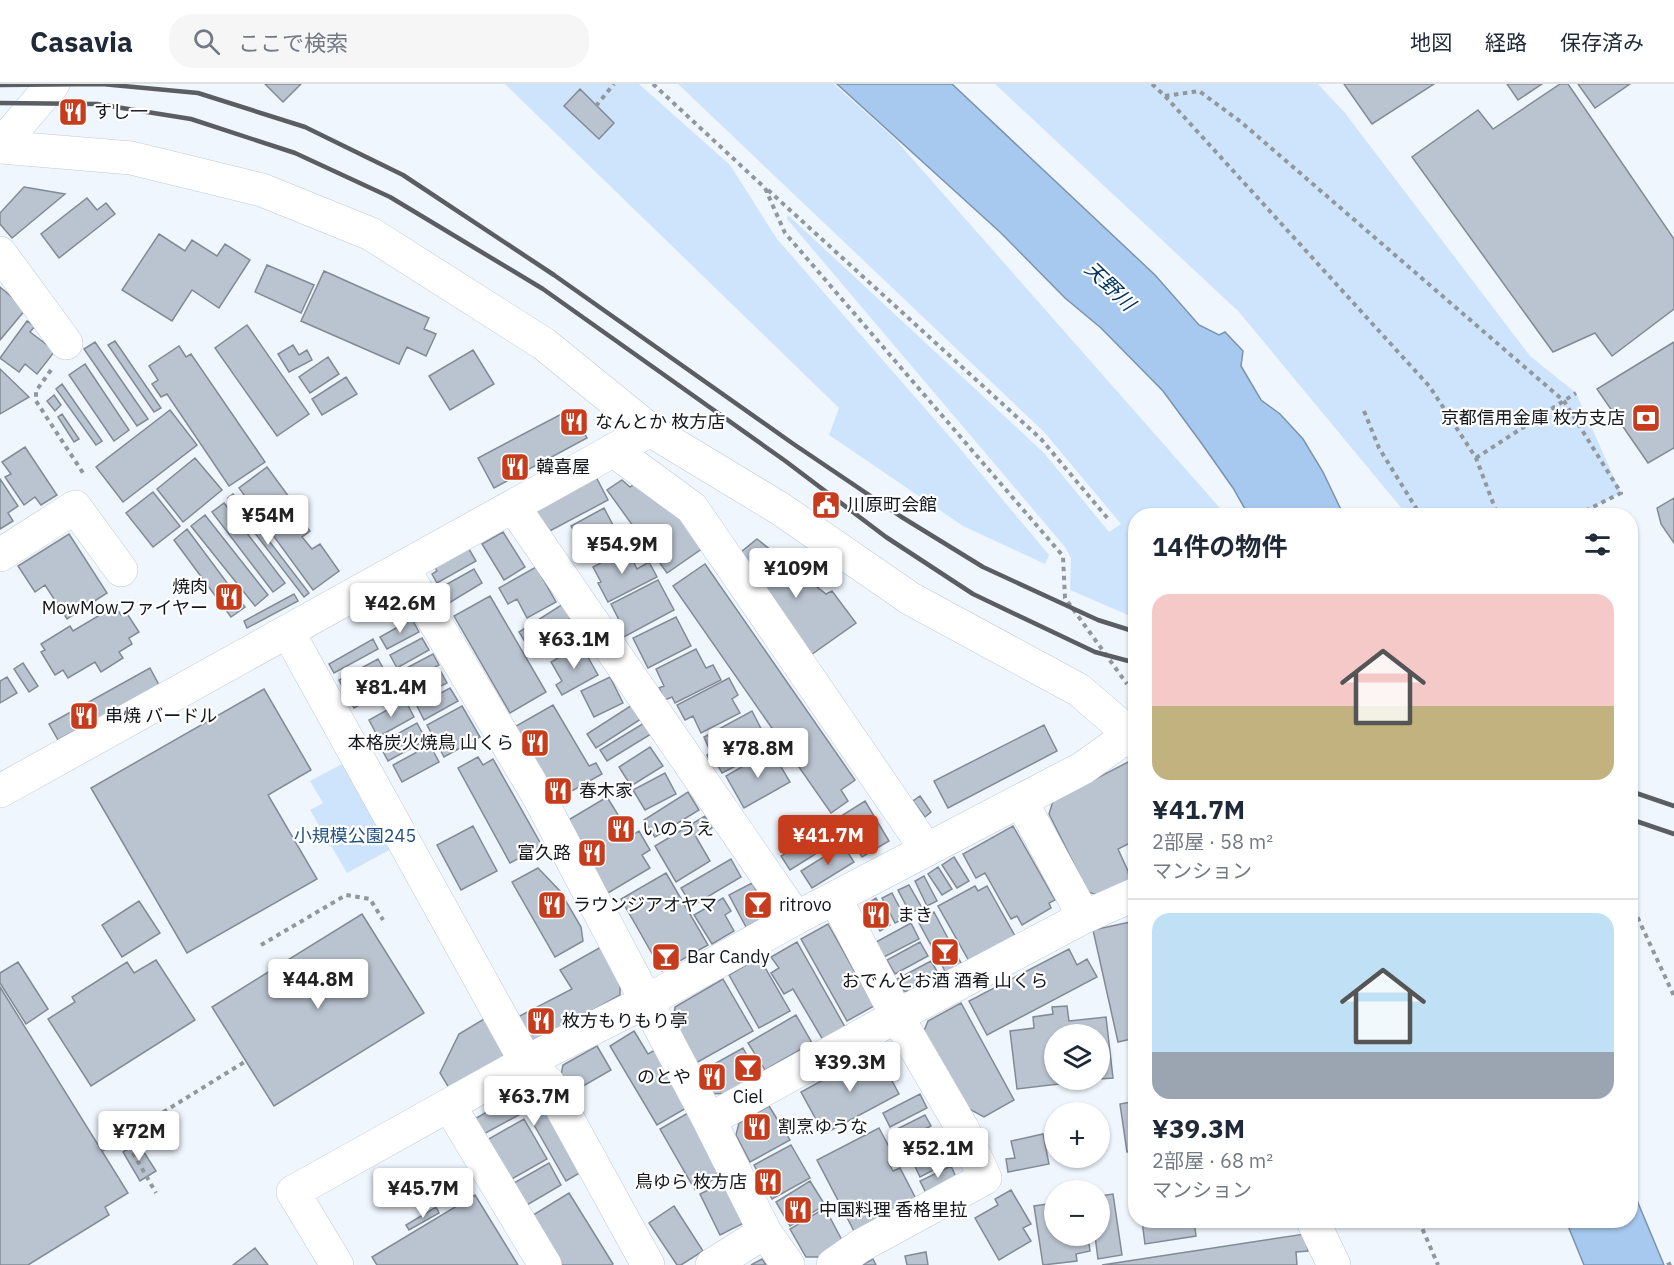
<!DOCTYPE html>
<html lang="ja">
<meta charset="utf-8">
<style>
:root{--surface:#fff;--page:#f6f6f7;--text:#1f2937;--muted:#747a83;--line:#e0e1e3;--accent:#c63c1d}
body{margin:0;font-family:"IBM Plex Sans","Noto Sans JP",sans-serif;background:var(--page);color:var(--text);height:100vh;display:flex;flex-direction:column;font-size:22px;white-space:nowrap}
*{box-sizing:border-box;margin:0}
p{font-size:20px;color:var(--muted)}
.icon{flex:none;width:33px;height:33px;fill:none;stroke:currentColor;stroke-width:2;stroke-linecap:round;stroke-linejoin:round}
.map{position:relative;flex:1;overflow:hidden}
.side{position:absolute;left:1128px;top:424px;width:510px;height:720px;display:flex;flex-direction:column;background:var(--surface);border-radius:24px;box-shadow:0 2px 4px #0004}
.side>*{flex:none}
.controls{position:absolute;left:1044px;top:940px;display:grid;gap:12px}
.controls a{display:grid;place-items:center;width:66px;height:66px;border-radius:50%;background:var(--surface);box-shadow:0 2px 4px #0004;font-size:30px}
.price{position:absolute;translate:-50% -51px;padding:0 14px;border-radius:6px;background:#fff;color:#222;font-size:20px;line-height:39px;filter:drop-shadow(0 2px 3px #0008)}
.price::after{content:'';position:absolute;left:50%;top:36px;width:18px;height:14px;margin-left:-9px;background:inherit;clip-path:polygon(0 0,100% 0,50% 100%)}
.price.active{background:var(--accent);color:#fff}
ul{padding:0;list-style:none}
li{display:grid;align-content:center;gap:12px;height:318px;padding:0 24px}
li+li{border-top:2px solid var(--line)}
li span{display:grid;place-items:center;height:186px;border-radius:18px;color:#555}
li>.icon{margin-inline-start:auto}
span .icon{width:108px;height:108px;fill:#fffc;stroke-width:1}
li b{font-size:26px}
h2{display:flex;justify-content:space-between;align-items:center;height:72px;padding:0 24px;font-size:26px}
header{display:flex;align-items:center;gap:36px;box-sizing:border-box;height:84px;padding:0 30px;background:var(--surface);border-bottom:2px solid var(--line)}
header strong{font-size:28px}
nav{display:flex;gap:33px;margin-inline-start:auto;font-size:21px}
.search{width:420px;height:54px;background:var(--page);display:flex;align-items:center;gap:15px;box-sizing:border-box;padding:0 21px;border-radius:24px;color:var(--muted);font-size:22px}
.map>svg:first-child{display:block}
.green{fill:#cee4fd;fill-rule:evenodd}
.water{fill:#a7c9ef;stroke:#7b93af;stroke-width:1.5}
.building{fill:#bac4d0;stroke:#818a95;stroke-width:1.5}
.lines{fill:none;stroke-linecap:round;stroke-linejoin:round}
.minor-casing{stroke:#bfcad5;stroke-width:34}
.path{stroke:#92979d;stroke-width:4;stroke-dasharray:4.5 4.5;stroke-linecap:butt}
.minor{stroke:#fff;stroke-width:33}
.rail{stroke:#5a5e63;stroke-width:4.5}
.labels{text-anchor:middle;stroke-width:4.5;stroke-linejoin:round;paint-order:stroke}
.poi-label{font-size:18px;fill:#13161a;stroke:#fff;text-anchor:start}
.park-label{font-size:18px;fill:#235181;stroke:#fff}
.water-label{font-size:20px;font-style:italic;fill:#00325f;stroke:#fff}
</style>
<header>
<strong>Casavia</strong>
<div class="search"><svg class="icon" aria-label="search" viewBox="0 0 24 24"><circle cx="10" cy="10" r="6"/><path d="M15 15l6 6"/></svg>ここで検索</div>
<nav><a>地図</a><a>経路</a><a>保存済み</a></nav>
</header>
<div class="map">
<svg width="1674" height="1181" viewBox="0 0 1674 1181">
<rect width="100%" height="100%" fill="#eff6fd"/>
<path class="green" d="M505 0H639L730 81 777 155 957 361 1049 471 1045 480 963 442 829 351 839 324ZM580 6 614 39 599 55 564 21Z
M678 0H834L894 54 1227 432H1136L1135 534 1070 506 1071 474 1065 463 787 135 788 131 1044 369 1109 448 1121 440 1045 349Z
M995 0H1318L1345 29 1530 272 1576 309 1621 409 1575 432H1408L1239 228Z
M342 680 393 764 347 789 310 726 323 719 310 697Z"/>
<path class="water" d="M837 0H952L1155 191 1199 241 1219 251 1225 248 1243 267 1241 282 1261 316 1280 330 1303 355 1323 388 1344 432H1249L1233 404 1202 360 1163 307 1101 244 1065 214 1001 149Z
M1631 1102 1664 1181H1584L1566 1137H1630Z"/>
<path class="building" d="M265 0H301L283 18Z
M1344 0H1434L1372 40Z
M1507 0H1542L1518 16Z
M1560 0H1568L1674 155V225L1612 272 1595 249 1553 268 1412 73 1478 26 1493 45Z
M1578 0H1630L1595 24Z
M580 5 614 39 599 55 564 22Z
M24 103 65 110 12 154 0 140V129Z
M87 114 97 126 106 119 115 130 59 174 41 150Z
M159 150 185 167 192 156 217 172 225 160 250 176 219 224 192 206 172 237 122 206Z
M267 181 314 201 301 229 255 208Z
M324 187 429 234 424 245 436 250 426 272 407 263 399 280 301 237Z
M0 203 26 225 0 256Z
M27 237 35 242 30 248 55 267 37 290 25 280 19 288 0 274Z
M247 241 309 330 277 352 215 264Z
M115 257 161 324 154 328 108 261Z
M95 258 148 335 137 342 84 265Z
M1674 258V364L1648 379 1597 305Z
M293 261 299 271 307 266 312 276 289 288 278 270Z
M179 262 186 273 191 270 265 378 229 402 167 310 161 313 152 300 158 296 149 282Z
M473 266 494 300 450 326 429 292Z
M328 273 339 290 310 309 299 293Z
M85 280 129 346 114 357 69 291Z
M0 285 29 313 0 330Z
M346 293 357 310 322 331 312 315Z
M62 300 102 357 96 361 56 305Z
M54 311 61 321 55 327 47 317Z
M571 325 587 354 494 404 478 374Z
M170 326 197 361 123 418 96 383Z
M62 330 79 355 74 358 58 333Z
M25 363 57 411 41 421 35 413 24 421 5 393 11 390 2 378Z
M195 374 222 406 183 438 157 405Z
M267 383 292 417 264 438 239 404Z
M594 389 608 416 546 449 533 430Z
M0 395 18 422 8 429 13 437 0 445Z
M622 396 630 403 636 399 679 430 703 464 667 489 607 406Z
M153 408 180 442 153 463 126 429Z
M233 410 309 509 304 513 228 414Z
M1674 414V459L1661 440 1657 424Z
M224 419 285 499 273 508 212 428Z
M294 424 310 447 302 453 312 465 320 460 339 487 313 506 267 443Z
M604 424 623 460 591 478 571 442Z
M205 431 268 511 255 522 191 442Z
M187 445 245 523 231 533 174 456Z
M503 448 525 483 504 496 482 460Z
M69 450 107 509 67 535 45 501 35 508 18 482Z
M757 455 826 510 832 507 856 539 808 573 736 472Z
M466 460 476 477 437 499 432 490 437 487 432 478Z
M627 465 637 485 649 478 657 493 608 518 598 499 601 498 593 483Z
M705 480 855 696 841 706 848 717 831 729 673 502Z
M536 483 556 518 527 534 517 515 508 520 499 504Z
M474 485 482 499 449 519 440 504Z
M658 496 674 526 622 554 614 539 619 536 611 520Z
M294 510 298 517 247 544 244 537Z
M490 512 546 608 510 629 454 532Z
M563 520 571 534 527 561 519 548Z
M115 522 121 531 126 528 139 548 129 554 132 560 119 568 123 574 101 588 95 578 68 594 63 586 55 591 41 568 45 566 41 560 70 542 73 547Z
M676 533 691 562 648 584 633 554Z
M412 535 419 548 387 565 380 553Z
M569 541 577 555 550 573 541 559Z
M422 554 429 566 397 584 390 571Z
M373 555 378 565 334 589 329 580Z
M581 561 598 591 562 611 556 601 562 597 551 578Z
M696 565 706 584 713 581 721 596 675 619 672 613 665 616 659 604 664 602 656 585Z
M433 570 439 581 403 601 397 589Z
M378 575 398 610 378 621 374 613 354 624 339 596Z
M23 579 38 602 29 608 14 585Z
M150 584 159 601 58 656 49 640Z
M441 588 447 599 413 617 407 606Z
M7 593 17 609 0 619V597Z
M610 593 623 619 594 633 581 607Z
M729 594 738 611 732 615 740 629 701 649 693 632 685 636 677 621Z
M450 604 458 617 424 636 417 622Z
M264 605 311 686 268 711 317 795 187 869 91 704Z
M405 616 414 633 378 653 369 636Z
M553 621 589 682 596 679 602 690 554 717 511 645Z
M632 621 641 635 596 664 587 650Z
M462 622 480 653 444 673 427 641Z
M752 627 771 664 722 689 717 680 713 682 707 671 711 669 704 653Z
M417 639 426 656 388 677 379 660Z
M644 639 651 650 607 677 600 666Z
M1044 641 1057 667 948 724 934 697Z
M430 661 439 678 402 698 393 681Z
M650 663 663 682 631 702 619 683Z
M771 666 790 698 744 724 726 692Z
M478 673 483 681 493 675 542 762 510 779 458 684Z
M1130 677 1136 689V756L1118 765 1128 787 1130 799 1104 813 1088 808 1049 730 1053 717Z
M665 689 676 710 645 726 633 706Z
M688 708 699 726 655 753 644 736Z
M920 712 931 728 925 733 913 717Z
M607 713 631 752 639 747 650 766 642 771 650 784 608 809 565 738Z
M865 717 889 757 862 773 838 734Z
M705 732 712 744 696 753 710 777 676 798 655 762Z
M473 742 497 787 461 806 437 761Z
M1013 742 1055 816 1049 819 1051 824 1022 841 1017 832 1011 835 985 789 976 794 963 770Z
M816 751 825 764 790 786 781 772Z
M843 761 854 778 812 804 801 787Z
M954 773 969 797 957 804 942 781Z
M731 775 741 793 692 822 681 804Z
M938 783 952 805 942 811 928 790Z
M538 784 560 807 581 843 583 857 555 873 512 798Z
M666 789 708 861 662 887 621 815Z
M924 792 937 817 927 822 915 797Z
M752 799 765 823V833L746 843 729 811Z
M909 801 922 824 910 829 898 806Z
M975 802 978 807 987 802 1015 852 969 877 938 822Z
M892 809 905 834 895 839 882 814Z
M723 814 731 827 725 831 734 847 712 860 694 831Z
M876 814 890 841 880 847 865 821Z
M139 817 160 849 122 873 102 841Z
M934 828 962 881 946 889 918 837Z
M362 830 424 929 274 1022 212 923Z
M1135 837 1136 954 1118 958 1093 846Z
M911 839 919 855 884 873 876 858Z
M828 840 874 922 847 937 801 855Z
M797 858 845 943 823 956 793 905 784 910 771 889 779 884 771 873Z
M920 858 928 872 895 890 887 876Z
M601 863 620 897V911L543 954 526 957 514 935 572 905 560 886Z
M1069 865 1077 881 1087 875 1097 893 987 951 969 917Z
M759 873 790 927 759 944 729 891Z
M156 876 195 936 91 1002 48 935 75 918 72 913 127 878 134 889Z
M931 877 941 894 916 908 904 907 897 895Z
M18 878 48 925 26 940 0 899V889Z
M723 895 753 947 696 979 673 938 675 923Z
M0 903 128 1109 105 1123 109 1131 28 1181H0Z
M961 919 1014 1016 984 1033 971 1026 962 1018 924 947 928 937Z
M1067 922 1069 937 1106 933 1113 994 1100 995V951H1054V996H1093L1017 1005 1010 947 1034 944 1033 933 1053 930 1052 923Z
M796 931 812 959 765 986 748 959Z
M489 932 505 958 503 978 452 1009 440 989 459 950Z
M634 947 648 970 655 966 688 1023 657 1041 610 962Z
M597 962 611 986 571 1009 561 991 563 981Z
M743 964 760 995 736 1009 709 1010 698 989Z
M876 967 899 1010 824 1050 801 1008Z
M533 1001 583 1087 566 1097 526 1027 482 1051 473 1036Z
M920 1010 927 1024 890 1043 883 1029Z
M1136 1017V1067L1127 1068 1120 1020Z
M769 1022 790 1056 750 1078 736 1051 739 1039Z
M688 1029 723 1090 695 1106 660 1045Z
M925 1031 931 1042 901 1057 895 1046Z
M524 1035 547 1075 510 1096 487 1056Z
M879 1044 895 1074 888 1078 893 1087 900 1084 916 1115 854 1147 817 1076Z
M931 1047 936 1058 909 1072 903 1061Z
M1043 1050 1049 1080 1008 1088 1006 1075 1015 1074 1011 1057Z
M138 1059 156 1087 140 1097 123 1068Z
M791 1061 810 1094 772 1115 754 1081Z
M939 1063 947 1079 920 1093 912 1076Z
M549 1079 561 1101 527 1121 514 1099Z
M951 1082 956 1093 926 1109 920 1097Z
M728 1096 748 1137 720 1151 700 1110Z
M810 1097 825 1121 790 1142 776 1118Z
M1011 1106 1031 1140 1023 1144 1031 1157 999 1176 975 1134 998 1121 995 1115Z
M569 1109 613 1180 612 1181H560L530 1133Z
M1113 1110 1122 1171 1098 1175 1095 1152H1100V1112Z
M475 1111 518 1181H377L372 1173Z
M1054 1119V1152H1088L1090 1167 1076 1170 1077 1177 1043 1181 1034 1122Z
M674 1122 703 1167 681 1181H677L649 1139Z
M436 1123 439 1129 409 1146 406 1141Z
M825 1124 845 1162 828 1173H806L790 1145Z
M1142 1137H1194L1196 1152 1145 1160Z
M1305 1150 1308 1167 1296 1168 1297 1181H1102Z
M255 1164 268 1181H233Z
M926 1168 928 1181H907L905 1172Z
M762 1175 766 1181H751Z
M873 1175 876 1181H862Z"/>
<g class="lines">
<g class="minor-casing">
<path id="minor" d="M0 62 53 0
M0 63 131 74 262 106 371 150 544 260 650 346 779 424 911 515 1079 606 1130 650 1136 659
M0 169 66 259
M613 366 692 424 926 765
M513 422 796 834
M0 471 75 423 121 486
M403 484 539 713 709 1036 765 1148 788 1181
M288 548 526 978 548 999 648 1181
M0 707 650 346
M1021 717 1084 833 1136 810
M449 1021 545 1181
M709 1036 897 932 1084 833
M1313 1137 1334 1181
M337 1181 293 1108 526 978 645 918 796 834 1083 684 1130 650
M712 1181 765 1148
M833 1181 860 1162 985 1094 962 1044 897 932 835 814"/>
</g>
<path class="path" d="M653 0 765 104 785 149 1063 472 1065 514 1127 600
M1152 0 1165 12 1430 303 1476 374 1498 432
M1165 12 1199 7 1241 38 1564 317 1621 409 1575 432
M596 22 614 0
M768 106 1041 355 1109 436
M51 286 36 307V317L85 392
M1364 327 1379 364 1421 432
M1476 374 1576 309
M1630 817 1674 912
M261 861 346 811 370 815 383 836
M124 1053 156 1109
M102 1066 246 977
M1419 1137 1438 1181
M1667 1181 1674 1178"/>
<use href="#minor" class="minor"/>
<path class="rail" d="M0 1 102 0 198 9 305 43 403 91 554 191 792 359 900 432 983 483 1098 536 1136 548
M0 19 97 20 191 35 295 69 390 113 543 205 784 376 886 453 973 510 1095 568 1136 579
M1630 707 1674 722
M1630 735 1674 750"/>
</g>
<defs>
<g id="restaurant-square" transform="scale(1.5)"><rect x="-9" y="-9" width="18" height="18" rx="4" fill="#c63c1d" stroke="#fff"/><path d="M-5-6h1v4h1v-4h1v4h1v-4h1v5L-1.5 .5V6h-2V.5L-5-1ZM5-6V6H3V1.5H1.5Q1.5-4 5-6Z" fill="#fff"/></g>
<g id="bank-square" transform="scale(1.5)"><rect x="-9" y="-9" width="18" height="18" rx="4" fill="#c63c1d" stroke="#fff"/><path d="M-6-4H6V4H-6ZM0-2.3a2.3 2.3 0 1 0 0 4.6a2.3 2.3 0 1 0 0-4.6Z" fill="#fff"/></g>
<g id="civic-square" transform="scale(1.5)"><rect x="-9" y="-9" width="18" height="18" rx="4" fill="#c63c1d" stroke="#fff"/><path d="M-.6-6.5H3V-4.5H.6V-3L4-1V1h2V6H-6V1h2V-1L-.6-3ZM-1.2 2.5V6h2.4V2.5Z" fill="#fff"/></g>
<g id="bar-square" transform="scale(1.5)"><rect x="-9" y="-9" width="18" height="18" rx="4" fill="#c63c1d" stroke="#fff"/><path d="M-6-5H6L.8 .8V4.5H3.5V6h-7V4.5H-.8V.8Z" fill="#fff"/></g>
</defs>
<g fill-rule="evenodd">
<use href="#restaurant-square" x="73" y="28"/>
<use href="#bank-square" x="1646" y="334"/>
<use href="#restaurant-square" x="574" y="338"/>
<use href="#restaurant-square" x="515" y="383"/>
<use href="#civic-square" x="826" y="421"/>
<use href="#restaurant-square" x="229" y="513"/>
<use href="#restaurant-square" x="84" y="632"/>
<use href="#restaurant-square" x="535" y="659"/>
<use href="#restaurant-square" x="558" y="707"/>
<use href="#restaurant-square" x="621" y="745"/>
<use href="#restaurant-square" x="592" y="769"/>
<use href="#restaurant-square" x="552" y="821"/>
<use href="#bar-square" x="758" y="821"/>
<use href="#restaurant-square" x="876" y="831"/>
<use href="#bar-square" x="945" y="868"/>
<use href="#bar-square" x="666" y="873"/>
<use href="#restaurant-square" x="541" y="937"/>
<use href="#bar-square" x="748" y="984"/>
<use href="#restaurant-square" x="712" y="993"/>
<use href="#restaurant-square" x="757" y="1043"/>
<use href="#restaurant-square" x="768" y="1098"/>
<use href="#restaurant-square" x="798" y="1126"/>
</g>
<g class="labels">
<g class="poi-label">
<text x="94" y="34">すし一</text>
<text x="1625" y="340" text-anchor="end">京都信用金庫 枚方支店</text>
<text x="595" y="344">なんとか 枚方店</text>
<text x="536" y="389">韓喜屋</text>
<text x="847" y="427">川原町会館</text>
<text x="208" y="509" text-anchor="end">焼肉<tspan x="208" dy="21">MowMowファイヤー</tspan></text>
<text x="105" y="638">串焼 バードル</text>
<text x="514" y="665" text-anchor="end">本格炭火焼鳥 山くら</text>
<text x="579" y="713">春木家</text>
<text x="642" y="751">いのうえ</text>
<text x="571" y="775" text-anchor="end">富久路</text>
<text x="573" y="827">ラウンジアオヤマ</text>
<text x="779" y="827">ritrovo</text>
<text x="897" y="837">まき</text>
<text x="687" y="879">Bar Candy</text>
<text x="945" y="903" text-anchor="middle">おでんとお酒 酒肴 山くら</text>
<text x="562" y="943">枚方もりもり亭</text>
<text x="691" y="999" text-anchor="end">のとや</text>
<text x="748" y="1019" text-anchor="middle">Ciel</text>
<text x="778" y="1049">割烹ゆうな</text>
<text x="747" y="1104" text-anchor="end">鳥ゆら 枚方店</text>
<text x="819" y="1132">中国料理 香格里拉</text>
</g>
<g class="park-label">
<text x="355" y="758">小規模公園245</text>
</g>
<g class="water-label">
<text transform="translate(1110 202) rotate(44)" y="7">天野川</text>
</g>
</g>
</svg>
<div class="controls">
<a><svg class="icon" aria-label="layers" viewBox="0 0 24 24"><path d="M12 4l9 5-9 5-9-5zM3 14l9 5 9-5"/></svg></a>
<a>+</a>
<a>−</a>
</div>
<b class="price" style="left:268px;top:462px">¥54M</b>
<b class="price" style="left:622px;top:491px">¥54.9M</b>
<b class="price" style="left:796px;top:515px">¥109M</b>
<b class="price" style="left:400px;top:550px">¥42.6M</b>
<b class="price" style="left:574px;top:586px">¥63.1M</b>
<b class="price" style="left:391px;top:634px">¥81.4M</b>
<b class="price" style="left:758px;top:695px">¥78.8M</b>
<b class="price active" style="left:828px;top:782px">¥41.7M</b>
<b class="price" style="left:318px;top:926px">¥44.8M</b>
<b class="price" style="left:850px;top:1009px">¥39.3M</b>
<b class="price" style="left:534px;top:1043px">¥63.7M</b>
<b class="price" style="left:139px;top:1078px">¥72M</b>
<b class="price" style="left:938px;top:1095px">¥52.1M</b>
<b class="price" style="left:423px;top:1135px">¥45.7M</b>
<section class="side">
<h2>14件の物件<svg class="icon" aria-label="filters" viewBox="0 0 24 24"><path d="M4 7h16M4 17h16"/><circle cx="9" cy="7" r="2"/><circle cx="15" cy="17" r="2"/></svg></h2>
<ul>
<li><span style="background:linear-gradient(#f6c9c9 60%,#c2b280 0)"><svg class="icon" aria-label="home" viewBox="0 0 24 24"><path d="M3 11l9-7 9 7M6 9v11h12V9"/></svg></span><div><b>¥41.7M</b><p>2部屋 · 58 m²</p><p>マンション</p></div></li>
<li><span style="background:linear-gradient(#bfe0f5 75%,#9aa5b1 0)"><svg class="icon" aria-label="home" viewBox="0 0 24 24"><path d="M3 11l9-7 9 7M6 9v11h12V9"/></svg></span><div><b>¥39.3M</b><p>2部屋 · 68 m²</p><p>マンション</p></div></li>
</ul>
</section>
</div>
